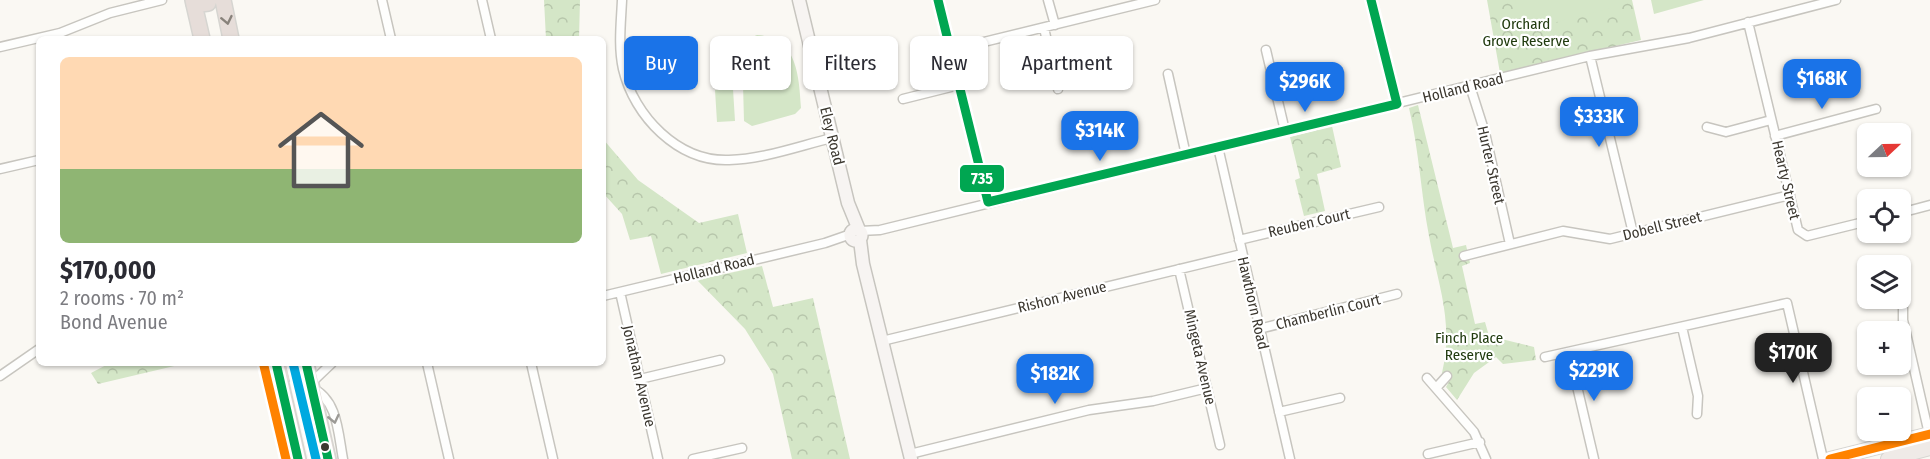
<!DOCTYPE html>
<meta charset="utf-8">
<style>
:root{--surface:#fff;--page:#f2f2f3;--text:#2b2b33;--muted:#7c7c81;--line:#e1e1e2;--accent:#1a73e8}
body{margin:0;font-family:"Fira Sans Condensed",sans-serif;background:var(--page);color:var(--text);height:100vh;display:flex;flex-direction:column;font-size:22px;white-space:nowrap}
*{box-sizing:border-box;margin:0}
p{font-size:20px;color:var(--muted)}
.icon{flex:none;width:33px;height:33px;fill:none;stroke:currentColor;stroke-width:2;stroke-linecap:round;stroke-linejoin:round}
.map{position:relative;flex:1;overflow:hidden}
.panel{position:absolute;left:36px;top:36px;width:570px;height:330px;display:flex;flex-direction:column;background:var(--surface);border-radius:9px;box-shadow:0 2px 4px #0004}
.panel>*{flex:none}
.guide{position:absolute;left:624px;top:36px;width:570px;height:54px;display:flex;gap:12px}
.needle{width:39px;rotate:68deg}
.fabs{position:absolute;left:1857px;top:123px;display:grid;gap:12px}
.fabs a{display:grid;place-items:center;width:54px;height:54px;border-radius:9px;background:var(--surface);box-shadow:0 2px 4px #0004;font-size:30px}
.price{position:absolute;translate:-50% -51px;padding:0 14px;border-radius:12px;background:var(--accent);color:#fff;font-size:20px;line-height:39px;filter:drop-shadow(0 2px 3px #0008)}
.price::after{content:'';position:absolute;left:50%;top:36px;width:18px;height:14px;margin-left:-9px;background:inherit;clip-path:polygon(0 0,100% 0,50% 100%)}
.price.active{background:#222;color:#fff}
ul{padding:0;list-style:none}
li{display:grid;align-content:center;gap:12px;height:318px;padding:0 24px}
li+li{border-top:2px solid var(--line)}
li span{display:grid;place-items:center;height:186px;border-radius:9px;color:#555}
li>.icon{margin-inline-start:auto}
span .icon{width:108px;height:108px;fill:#fffc;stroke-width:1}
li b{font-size:26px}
.pill{padding:0 21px;border-radius:9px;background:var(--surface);box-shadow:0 2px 4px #0004;font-size:21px;line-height:54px}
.pill.active{background:var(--accent);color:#fff}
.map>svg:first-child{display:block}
.park{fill:url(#park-crowns)}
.pitch{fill:#d4e6c7}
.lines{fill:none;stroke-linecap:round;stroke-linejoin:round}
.street-casing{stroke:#c7c5bf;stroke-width:11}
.secondary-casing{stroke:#c7c5bf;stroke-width:15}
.primary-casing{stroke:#d6d5d1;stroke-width:16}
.highway-casing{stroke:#d6d5d1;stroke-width:18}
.street{stroke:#fefefd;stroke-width:8}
.secondary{stroke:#f7f4f2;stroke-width:12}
.primary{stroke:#efeae7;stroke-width:14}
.highway{stroke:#e6ddd9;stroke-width:15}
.bus-1-casing{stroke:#fff;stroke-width:14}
.bus-2-casing{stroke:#fff;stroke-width:14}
.bus-3-casing{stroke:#fff;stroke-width:14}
.bus-1{stroke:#00a651;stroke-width:9}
.bus-2{stroke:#ff8200;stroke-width:9}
.bus-3{stroke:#ff8200;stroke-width:9}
.tram-1-casing{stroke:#fff;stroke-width:14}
.tram-1{stroke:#00a9e0;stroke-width:9}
.oneway{stroke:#88827b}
.oneway2{stroke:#9c9a96}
.bus-dot{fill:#3b372f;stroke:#fff;stroke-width:2}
.labels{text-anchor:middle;stroke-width:4.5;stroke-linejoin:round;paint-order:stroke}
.park-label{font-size:15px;fill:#213b0f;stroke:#fff}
.street-label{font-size:15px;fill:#3b372f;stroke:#fff}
.line-badge{stroke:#fff;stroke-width:2}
.badge-label{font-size:16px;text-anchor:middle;font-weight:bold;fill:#fff}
</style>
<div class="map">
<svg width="1930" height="459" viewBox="0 0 1930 459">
<defs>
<pattern id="park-crowns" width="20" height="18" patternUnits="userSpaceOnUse" patternTransform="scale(1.5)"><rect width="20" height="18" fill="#d4e6c7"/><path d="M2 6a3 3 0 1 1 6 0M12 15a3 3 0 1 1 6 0" fill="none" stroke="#b7c6ab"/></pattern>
</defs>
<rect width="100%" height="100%" fill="#faf8f3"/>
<path class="park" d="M544 0H580L579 39H546Z
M1487 0H1632L1641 40 1500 73Z
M1418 105 1453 248 1466 245 1470 263 1462 266 1475 324 1485 322 1489 336 1534 347 1536 360 1503 364 1496 357 1474 373 1457 400 1446 387 1450 380 1442 373C1454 322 1438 285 1429 236 1421 194 1419 150 1409 108Z
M1332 126 1341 167 1317 174 1325 211 1304 216 1295 180 1300 178 1290 137Z
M603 139 638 180 699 223 738 214 747 253 661 274 651 236 630 240 622 214 603 193Z
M762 266 773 307 813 298 850 459H792L773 374 745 329 697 280Z
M110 363H187L98 384 91 373Z"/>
<path class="pitch" d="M1515 0H1624L1612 8 1529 29 1522 25Z
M1651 0H1704L1654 14Z
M757 35C797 37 799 75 801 108L795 114 752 126 744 121 742 48 745 40Z
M731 54 733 86 716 87 714 55Z
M733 89 735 121 717 122 715 90Z"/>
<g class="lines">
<g class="street-casing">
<path id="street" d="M382 0 391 39
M482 0 491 39
M622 0C621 23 618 46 623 69 634 116 678 162 729 160 764 159 799 146 832 138
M938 0 988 202
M1048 0 1055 25
M1371 0 1397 104
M1748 22 1798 230 1807 236 1868 221
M1044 28 1058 89
M0 47 60 33 110 13 162 0
M951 50 1155 0
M1266 50 1285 131
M1590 56 1633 233
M1168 74 1186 155
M1470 86 1485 133 1510 244
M903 99 959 85
M1707 127 1726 132 1771 120
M1775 136 1876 109
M1218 147 1290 459
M0 169 39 160
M1900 213 1930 205
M860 231 880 230 1590 56 1689 38 1836 0
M1239 240 1379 207
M1464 256 1563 231 1610 239 1790 195
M1179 269 1220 445
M620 292 658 459
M603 296 825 243 851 234
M1903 306V320L1929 434
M1682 327 1698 396 1697 414
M1259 329 1397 294
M882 341 1242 254
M1569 352 1594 459
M1545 357 1787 303 1823 459
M427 363 449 459
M531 363 553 459
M0 376 39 349
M1427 378 1474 432 1486 459
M640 379 720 360
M311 383 332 363
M1437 387 1447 376
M312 388C338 400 338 433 343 459
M1279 412 1340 398
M910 454 1089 410 1153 401 1207 388
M1428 454 1480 442
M693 459 742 448"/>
</g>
<g class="secondary-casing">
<path id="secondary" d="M799 0 848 203 859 230
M850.5 235a5.5 5.5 0 1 1 11 0a5.5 5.5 0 1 1-11 0Z
M860 240 863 264 911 459"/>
</g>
<g class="primary-casing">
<path id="primary" d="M1830 459 1930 434
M1888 459 1930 448"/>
</g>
<g class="highway-casing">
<path id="highway" d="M193 0 202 39
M223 0 231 39
M194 5 208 3 209 0
M276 363 298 459
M306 363 328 459
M279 376 306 367"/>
</g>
<use href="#street" class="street"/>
<use href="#secondary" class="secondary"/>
<use href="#primary" class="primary"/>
<use href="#highway" class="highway"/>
<g class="bus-1-casing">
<path id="bus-1" d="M938 0 988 202 1397 104 1371 0
M276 363 298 459
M306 363 328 459"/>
</g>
<g class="bus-2-casing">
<path id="bus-2" d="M264 366 286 459
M294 366 316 459"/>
</g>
<g class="bus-3-casing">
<path id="bus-3" d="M1830 459 1930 434"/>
</g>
<use href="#bus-1" class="bus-1"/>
<use href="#bus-2" class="bus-2"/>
<use href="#bus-3" class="bus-3"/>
<g class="tram-1-casing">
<path id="tram-1" d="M293 363 316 459"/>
</g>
<use href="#tram-1" class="tram-1"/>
</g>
<defs><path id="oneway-chevron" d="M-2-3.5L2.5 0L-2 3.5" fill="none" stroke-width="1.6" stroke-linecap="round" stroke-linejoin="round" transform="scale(1.5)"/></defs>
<use class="oneway" href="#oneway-chevron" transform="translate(227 20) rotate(78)"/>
<use class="oneway2" href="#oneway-chevron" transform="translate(334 419) rotate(77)"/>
<circle class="bus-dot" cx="325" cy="447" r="5"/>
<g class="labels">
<g class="park-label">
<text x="1526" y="29">Orchard<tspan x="1526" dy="17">Grove Reserve</tspan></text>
<text x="1469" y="343">Finch Place<tspan x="1469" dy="17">Reserve</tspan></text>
</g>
<g class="street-label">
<text transform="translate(1463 88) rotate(-14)" y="5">Holland Road</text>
<text transform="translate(832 136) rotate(76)" y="5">Eley Road</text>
<text transform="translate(1491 165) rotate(77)" y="5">Hurter Street</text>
<text transform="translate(1786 180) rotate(77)" y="5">Hearty Street</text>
<text transform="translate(1309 223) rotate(-13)" y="5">Reuben Court</text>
<text transform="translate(1662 226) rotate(-14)" y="5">Dobell Street</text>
<text transform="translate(714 269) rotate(-14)" y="5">Holland Road</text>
<text transform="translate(1062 297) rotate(-14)" y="5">Rishon Avenue</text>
<text transform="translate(1253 303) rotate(77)" y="5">Hawthorn Road</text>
<text transform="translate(1328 312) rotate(-14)" y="5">Chamberlin Court</text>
<text transform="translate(1200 357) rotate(77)" y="5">Mingeta Avenue</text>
<text transform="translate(639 376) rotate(77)" y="5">Jonathan Avenue</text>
</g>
</g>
<rect class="line-badge" x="959" y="164" width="46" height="29" rx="6" fill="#00a651"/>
<g class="badge-label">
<text x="982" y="184">735</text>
</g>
</svg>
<div class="fabs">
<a><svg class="needle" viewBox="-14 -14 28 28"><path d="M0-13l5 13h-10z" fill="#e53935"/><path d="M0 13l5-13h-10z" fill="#7c7c81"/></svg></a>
<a><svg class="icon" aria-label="locate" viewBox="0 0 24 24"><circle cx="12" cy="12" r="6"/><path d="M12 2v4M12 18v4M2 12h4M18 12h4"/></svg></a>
<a><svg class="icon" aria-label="layers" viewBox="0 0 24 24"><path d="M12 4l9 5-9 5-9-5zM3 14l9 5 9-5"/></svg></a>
<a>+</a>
<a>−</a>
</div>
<b class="price" style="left:1822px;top:110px">$168K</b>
<b class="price" style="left:1305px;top:113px">$296K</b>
<b class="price" style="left:1599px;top:148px">$333K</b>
<b class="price" style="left:1100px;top:162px">$314K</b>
<b class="price active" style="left:1793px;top:384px">$170K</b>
<b class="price" style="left:1594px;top:402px">$229K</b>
<b class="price" style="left:1055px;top:405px">$182K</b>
<div class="guide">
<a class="pill active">Buy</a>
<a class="pill">Rent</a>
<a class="pill">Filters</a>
<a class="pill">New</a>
<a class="pill">Apartment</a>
</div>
<section class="panel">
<ul>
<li><span style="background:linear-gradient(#ffd9b3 60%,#8fb573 0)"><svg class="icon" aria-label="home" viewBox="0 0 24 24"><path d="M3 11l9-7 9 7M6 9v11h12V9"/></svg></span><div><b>$170,000</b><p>2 rooms · 70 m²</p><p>Bond Avenue</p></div></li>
</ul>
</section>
</div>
